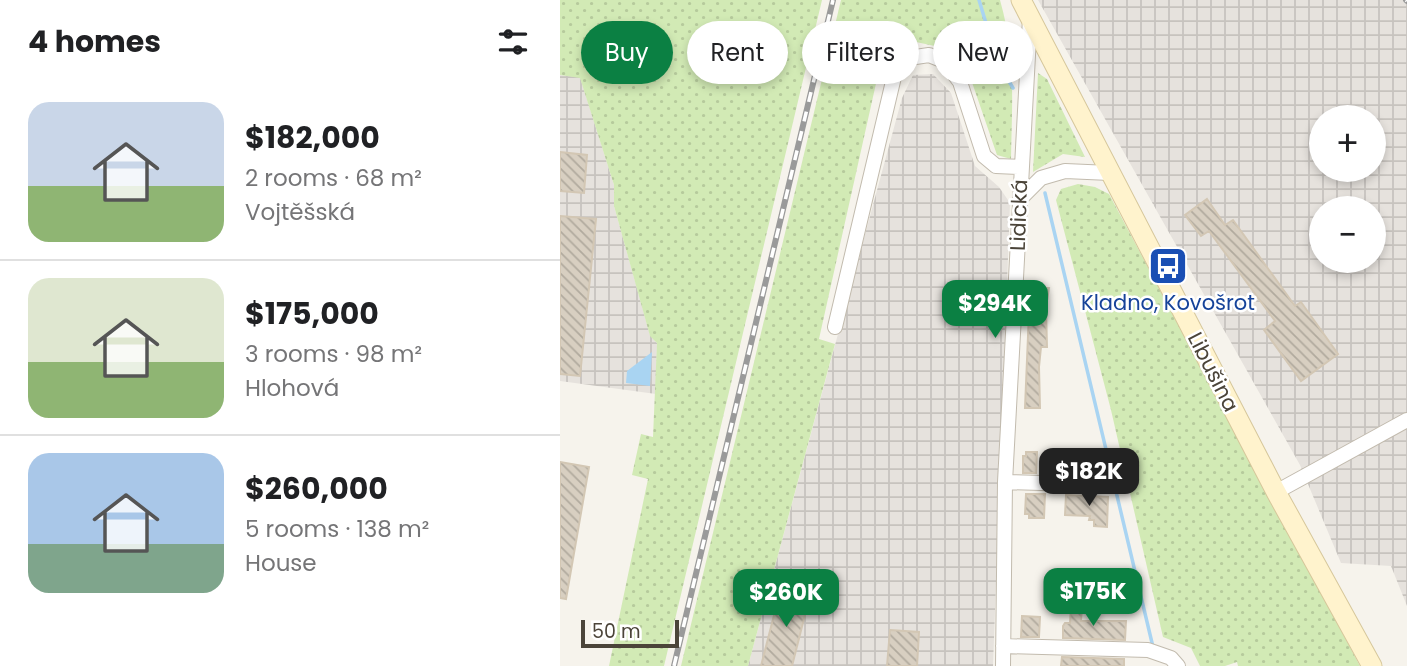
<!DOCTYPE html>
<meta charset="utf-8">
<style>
:root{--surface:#fff;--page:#f2f2f2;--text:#202124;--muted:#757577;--line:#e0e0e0;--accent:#0b8043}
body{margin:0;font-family:Poppins,sans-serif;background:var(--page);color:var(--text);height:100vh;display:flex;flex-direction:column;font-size:26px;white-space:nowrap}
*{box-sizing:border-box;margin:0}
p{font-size:23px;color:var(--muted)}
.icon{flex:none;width:38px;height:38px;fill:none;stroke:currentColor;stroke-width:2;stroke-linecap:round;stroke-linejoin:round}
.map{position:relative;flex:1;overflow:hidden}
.sheet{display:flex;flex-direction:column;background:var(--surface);width:560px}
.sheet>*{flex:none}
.hud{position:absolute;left:21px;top:21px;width:665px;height:63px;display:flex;gap:14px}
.buttons{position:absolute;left:749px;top:105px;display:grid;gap:14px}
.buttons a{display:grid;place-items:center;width:77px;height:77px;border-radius:50%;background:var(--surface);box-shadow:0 4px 10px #0003;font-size:35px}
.scale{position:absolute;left:21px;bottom:18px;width:98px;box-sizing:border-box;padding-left:7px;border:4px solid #4b4439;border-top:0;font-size:19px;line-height:24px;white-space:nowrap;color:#4b4439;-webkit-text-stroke:5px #fff;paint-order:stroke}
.price{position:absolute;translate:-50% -60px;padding:0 16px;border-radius:14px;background:var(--accent);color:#fff;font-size:23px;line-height:46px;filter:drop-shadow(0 2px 4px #0008)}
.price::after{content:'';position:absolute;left:50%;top:42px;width:21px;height:16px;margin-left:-10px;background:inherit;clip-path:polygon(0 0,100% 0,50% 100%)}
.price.active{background:#222;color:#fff}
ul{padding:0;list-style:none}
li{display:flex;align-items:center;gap:21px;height:175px;padding:0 28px}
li+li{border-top:2px solid var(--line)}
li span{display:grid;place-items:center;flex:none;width:196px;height:140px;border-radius:21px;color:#555}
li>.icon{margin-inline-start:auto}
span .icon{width:84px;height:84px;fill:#fffc;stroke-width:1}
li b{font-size:30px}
h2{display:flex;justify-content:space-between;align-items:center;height:84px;padding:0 28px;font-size:30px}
.tag{padding:0 24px;border-radius:32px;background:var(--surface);box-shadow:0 4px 10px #0003;font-size:24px;line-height:63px}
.tag.active{background:var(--accent);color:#fff}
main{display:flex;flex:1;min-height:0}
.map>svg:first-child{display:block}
.industrial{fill:url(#industrial-grid);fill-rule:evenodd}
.grass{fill:url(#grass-dots)}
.water{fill:#a9d4f2}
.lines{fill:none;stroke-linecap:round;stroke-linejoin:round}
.stream{stroke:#a9d4f2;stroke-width:3.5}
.building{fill:url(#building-back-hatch);stroke:#d3c7b4;stroke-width:2}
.street-casing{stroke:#c2bbae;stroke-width:16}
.secondary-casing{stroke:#d6c79b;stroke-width:21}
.street{stroke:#fff;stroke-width:14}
.secondary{stroke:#fff3cd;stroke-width:19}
.rail-casing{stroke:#9a9a9a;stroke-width:6}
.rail{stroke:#fff;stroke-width:3.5;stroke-dasharray:10;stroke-linecap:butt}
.labels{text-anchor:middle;stroke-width:5;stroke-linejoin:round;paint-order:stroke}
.street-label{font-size:21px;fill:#4b4439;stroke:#fff}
.transit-label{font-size:21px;fill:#164399;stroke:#fff}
</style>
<main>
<section class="sheet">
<h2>4 homes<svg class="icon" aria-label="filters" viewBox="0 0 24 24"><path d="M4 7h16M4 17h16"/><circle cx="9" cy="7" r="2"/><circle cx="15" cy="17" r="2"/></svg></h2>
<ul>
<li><span style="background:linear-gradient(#c9d6e8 60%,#8fb573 0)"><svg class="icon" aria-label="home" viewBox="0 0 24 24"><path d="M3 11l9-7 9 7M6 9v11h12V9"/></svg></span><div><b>$182,000</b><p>2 rooms · 68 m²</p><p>Vojtěšská</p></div></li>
<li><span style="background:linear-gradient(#dfe7d0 60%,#8fb573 0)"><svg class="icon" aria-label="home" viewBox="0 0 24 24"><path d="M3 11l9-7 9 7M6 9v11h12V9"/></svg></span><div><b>$175,000</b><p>3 rooms · 98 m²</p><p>Hlohová</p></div></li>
<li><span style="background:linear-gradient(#a9c7e8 65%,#7fa58c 0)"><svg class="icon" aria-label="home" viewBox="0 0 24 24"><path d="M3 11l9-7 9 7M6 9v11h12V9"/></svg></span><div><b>$260,000</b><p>5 rooms · 138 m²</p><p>House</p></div></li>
</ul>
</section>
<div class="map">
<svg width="847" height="666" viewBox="0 0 847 666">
<defs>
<pattern id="industrial-grid" width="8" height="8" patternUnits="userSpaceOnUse" patternTransform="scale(1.75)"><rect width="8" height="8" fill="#e6e2dd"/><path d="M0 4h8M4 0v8" fill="none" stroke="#c7c3be"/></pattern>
<pattern id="grass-dots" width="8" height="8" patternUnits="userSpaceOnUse" patternTransform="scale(1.75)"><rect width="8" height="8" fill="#d2eab5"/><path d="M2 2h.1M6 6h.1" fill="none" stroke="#b6ca9c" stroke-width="1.8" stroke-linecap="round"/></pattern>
<pattern id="building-back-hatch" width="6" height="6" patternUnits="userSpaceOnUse" patternTransform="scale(1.75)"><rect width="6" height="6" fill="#d8cfc1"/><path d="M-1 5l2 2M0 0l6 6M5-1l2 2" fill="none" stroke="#b1aa9e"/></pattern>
</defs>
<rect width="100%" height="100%" fill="#f6f3ec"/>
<path class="industrial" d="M478 0H847V606L831 566 781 563 740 465ZM761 117H814V170H761ZM761 208H814V261H761Z
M373 74 391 93 415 166 439 187 450 203 433 666H188L342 98 353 75Z
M0 75 20 77 54 185V206L90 335 97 343 96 394 0 381Z"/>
<path class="grass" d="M0 0H262L104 666H49L88 479 72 475 81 434 93 437 97 343 90 336 54 206V185L20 78 0 75Z
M281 0H440C456 56 452 101 451 159L437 155 405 62 384 48 356 42 335 54 317 79 259 339 275 344 188 666H121Z
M478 73 487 79 525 157 503 154 473 172Z
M518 184 535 187 549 194 800 666H678L677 662 665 666H640L631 648 603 637 551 410 496 200 501 189Z"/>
<path class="water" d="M92 352 90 386 66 383 67 371Z"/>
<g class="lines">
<path class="stream" d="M419 0 438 63 453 88
M485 193 593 647"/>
</g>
<path class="building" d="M0 152 27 155 24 193 0 191Z
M647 199 665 225 673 220 735 306 741 302 778 354 741 381 704 330 715 321 649 231 641 236 625 215Z
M0 216 36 219 20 376 0 374Z
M470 288H489L486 307 487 347H481L479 367 480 408H465Z
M466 452H477L476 473H463V456H466Z
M508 459 523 460V464H539L538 475 507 474Z
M0 462 29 467 6 599 0 598Z
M466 494H485L484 518H469V514H465Z
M506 495 548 497 547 527 534 526V520H529L530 516 505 515Z
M221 588 250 595 232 666H201Z
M511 607H522L521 621H566L565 640 503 638V626L505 623H510Z
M462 616 480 617 479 637H461Z
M330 630 359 632 357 666H327Z
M502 657 564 659V666H501Z"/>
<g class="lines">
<g class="street-casing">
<path id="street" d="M460 199 481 178 505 171 550 173
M275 327 334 77 349 58 369 55 384 61 400 82 424 156 436 166 461 167
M445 482 549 485
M716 492 847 420
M443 646 588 650 611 658 618 666
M443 666 445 482 470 18"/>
</g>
<g class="secondary-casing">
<path id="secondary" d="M461 0 716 492 812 666"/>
</g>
<use href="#street" class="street"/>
<use href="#secondary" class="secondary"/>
<g class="rail-casing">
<path id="rail" d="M846 0 847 1
M114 666 273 0"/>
</g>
<use href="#rail" class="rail"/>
</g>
<defs>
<g id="bus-square" transform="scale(2.0125)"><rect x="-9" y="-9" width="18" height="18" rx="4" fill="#1a4fb4" stroke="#fff"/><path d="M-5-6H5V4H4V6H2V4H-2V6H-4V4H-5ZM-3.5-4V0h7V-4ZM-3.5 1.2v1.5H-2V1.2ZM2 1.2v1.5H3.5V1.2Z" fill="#fff"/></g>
</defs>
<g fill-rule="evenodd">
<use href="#bus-square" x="608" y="266"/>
</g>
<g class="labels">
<g class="street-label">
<text transform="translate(459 215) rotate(-88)" y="7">Lidická</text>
<text transform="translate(653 372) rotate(63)" y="7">Libušina</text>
</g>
<g class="transit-label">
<text x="608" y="310">Kladno, Kovošrot</text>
</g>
</g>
</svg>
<div class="buttons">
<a>+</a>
<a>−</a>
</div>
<div class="scale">50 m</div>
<b class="price" style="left:435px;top:340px">$294K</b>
<b class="price active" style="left:529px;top:508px">$182K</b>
<b class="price" style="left:533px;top:628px">$175K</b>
<b class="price" style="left:226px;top:629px">$260K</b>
<div class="hud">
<a class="tag active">Buy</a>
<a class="tag">Rent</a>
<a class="tag">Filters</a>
<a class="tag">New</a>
</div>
</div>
</main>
